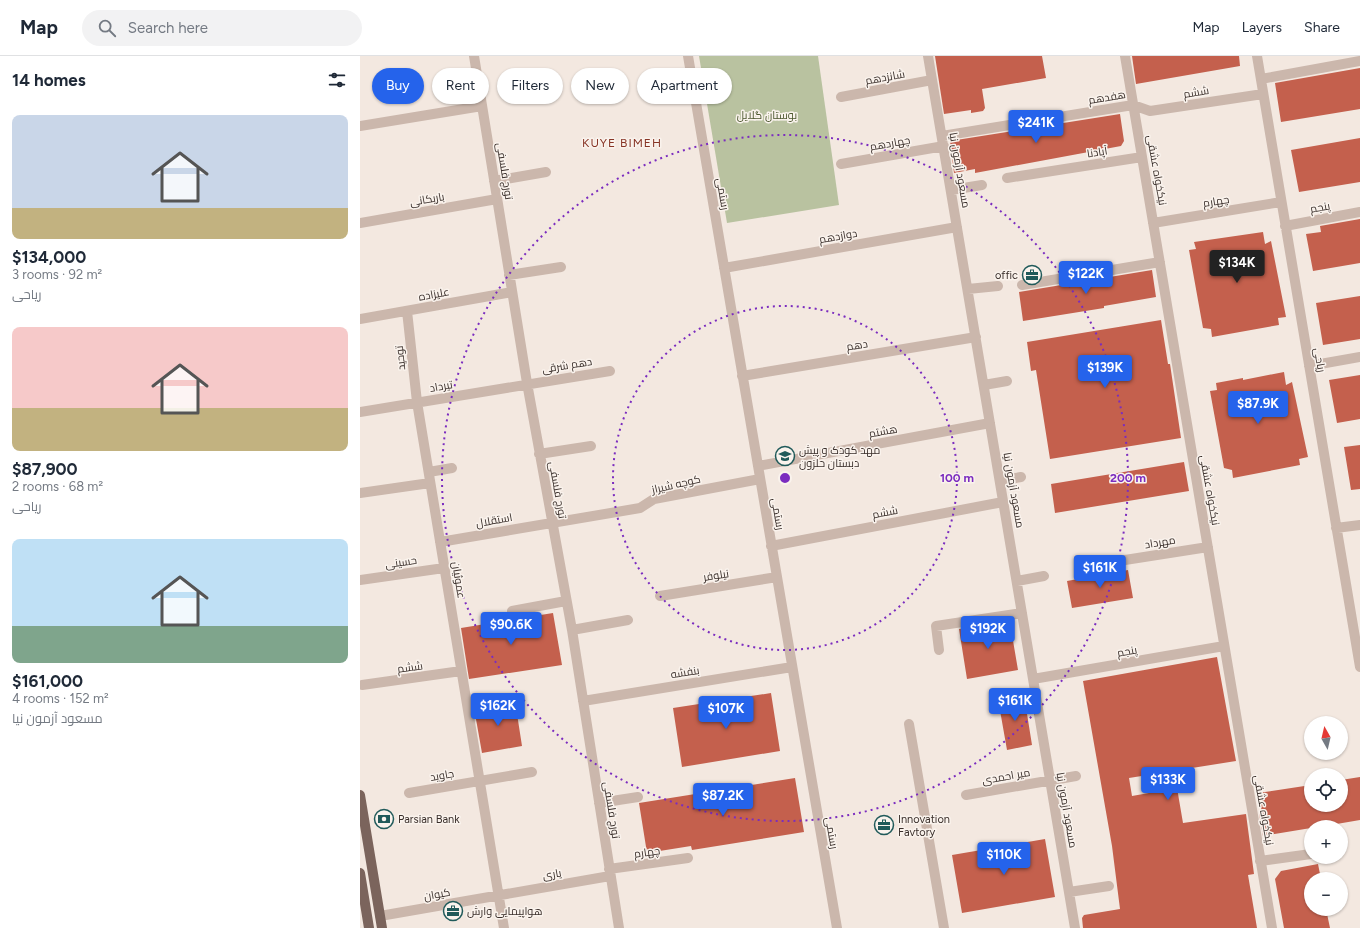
<!DOCTYPE html>
<meta charset="utf-8">
<style>
:root{--surface:#fff;--page:#f2f2f3;--text:#1f2937;--muted:#747a83;--line:#e0e1e3;--accent:#2563eb}
body{margin:0;font-family:Figtree,Cairo,sans-serif;background:var(--page);color:var(--text);height:100vh;display:flex;flex-direction:column;font-size:15px;white-space:nowrap}
*{box-sizing:border-box;margin:0}
p{font-size:13px;color:var(--muted)}
.icon{flex:none;width:22px;height:22px;fill:none;stroke:currentColor;stroke-width:2;stroke-linecap:round;stroke-linejoin:round}
.map{position:relative;flex:1;overflow:hidden}
.side{display:flex;flex-direction:column;background:var(--surface);width:360px}
.side>*{flex:none}
.top-card{position:absolute;left:12px;top:12px;width:380px;height:36px;display:flex;gap:8px}
.needle{width:26px;rotate:352deg}
.controls{position:absolute;left:944px;top:660px;display:grid;gap:8px}
.controls a{display:grid;place-items:center;width:44px;height:44px;border-radius:50%;background:var(--surface);box-shadow:0 1px 3px #0004;font-size:20px}
.price{position:absolute;translate:-50% -34px;padding:0 9px;border-radius:4px;background:var(--accent);color:#fff;font-size:13px;line-height:26px;filter:drop-shadow(0 1px 2px #0008)}
.price::after{content:'';position:absolute;left:50%;top:24px;width:12px;height:9px;margin-left:-6px;background:inherit;clip-path:polygon(0 0,100% 0,50% 100%)}
.price.current{background:#222;color:#fff}
ul{padding:0;list-style:none}
li{display:grid;align-content:center;gap:8px;height:212px;padding:0 12px}
li span{display:grid;place-items:center;height:124px;border-radius:8px;color:#555}
li>.icon{margin-inline-start:auto}
span .icon{width:72px;height:72px;fill:#fffc;stroke-width:1}
li b{font-size:17px}
h2{display:flex;justify-content:space-between;align-items:center;height:48px;padding:0 12px;font-size:17px}
.chip{padding:0 14px;border-radius:18px;background:var(--surface);box-shadow:0 1px 3px #0004;font-size:14px;line-height:36px}
.chip.current{background:var(--accent);color:#fff}
header{display:flex;align-items:center;gap:24px;box-sizing:border-box;height:56px;padding:0 20px;background:var(--surface);border-bottom:1px solid var(--line)}
header strong{font-size:19px}
nav{display:flex;gap:22px;margin-inline-start:auto;font-size:14px}
.search{width:280px;height:36px;background:var(--page);display:flex;align-items:center;gap:10px;box-sizing:border-box;padding:0 14px;border-radius:22px;color:var(--muted);font-size:15px}
main{display:flex;flex:1;min-height:0}
.map>svg:first-child{display:block}
.green{fill:#b9c2a0}
.building{fill:#c4604d}
.lines{fill:none;stroke-linecap:round;stroke-linejoin:round}
.minor{stroke:#cbb7ac;stroke-width:10}
.major{stroke:#7b645c;stroke-width:10}
.ring{fill:none;stroke:#7b2cbf;stroke-width:2;stroke-dasharray:2 4}
.labels{text-anchor:middle;stroke-width:3;stroke-linejoin:round;paint-order:stroke}
.street-label{font-size:11px;fill:#392e2a;stroke:#faf3ed}
.park-label{font-size:11px;fill:#4c572f;stroke:#faf3ed}
.poi-label{font-size:11px;fill:#392e2a;stroke:#faf3ed;text-anchor:start}
.neighbourhood-label{font-size:12px;letter-spacing:1px;fill:#873425;stroke:#faf3ed}
.centre{fill:#7b2cbf;stroke:#faf3ed;stroke-width:2}
.ring-label{font-size:12px;text-anchor:middle;font-weight:bold;fill:#7b2cbf;stroke:#faf3ed;stroke-width:3;stroke-linejoin:round;paint-order:stroke}
</style>
<header>
<strong>Map</strong>
<div class="search"><svg class="icon" aria-label="search" viewBox="0 0 24 24"><circle cx="10" cy="10" r="6"/><path d="M15 15l6 6"/></svg>Search here</div>
<nav><a>Map</a><a>Layers</a><a>Share</a></nav>
</header>
<main>
<section class="side">
<h2>14 homes<svg class="icon" aria-label="filters" viewBox="0 0 24 24"><path d="M4 7h16M4 17h16"/><circle cx="9" cy="7" r="2"/><circle cx="15" cy="17" r="2"/></svg></h2>
<ul>
<li><span style="background:linear-gradient(#c9d6e8 75%,#c2b280 0)"><svg class="icon" aria-label="home" viewBox="0 0 24 24"><path d="M3 11l9-7 9 7M6 9v11h12V9"/></svg></span><div><b>$134,000</b><p>3 rooms · 92 m²</p><p>ریاحی</p></div></li>
<li><span style="background:linear-gradient(#f6c9c9 65%,#c2b280 0)"><svg class="icon" aria-label="home" viewBox="0 0 24 24"><path d="M3 11l9-7 9 7M6 9v11h12V9"/></svg></span><div><b>$87,900</b><p>2 rooms · 68 m²</p><p>ریاحی</p></div></li>
<li><span style="background:linear-gradient(#bfe0f5 70%,#7fa58c 0)"><svg class="icon" aria-label="home" viewBox="0 0 24 24"><path d="M3 11l9-7 9 7M6 9v11h12V9"/></svg></span><div><b>$161,000</b><p>4 rooms · 152 m²</p><p>مسعود آزمون نیا</p></div></li>
</ul>
</section>
<div class="map">
<svg width="1000" height="872" viewBox="0 0 1000 872">
<rect width="100%" height="100%" fill="#f3e8e0"/>
<path class="green" d="M339 0H458L479 149 367 167Z"/>
<path class="building" d="M575 0H682L686 22 622 33 625 52 623 55 611 57V54L584 58Z
M772 0H879L880 10 776 28Z
M1000 12V53L921 66 915 27Z
M760 58 764 85 761 90 615 117V113L594 117 590 85Z
M1000 82V126L939 136 931 94Z
M1000 163V207L953 215 946 178 961 176 960 170Z
M903 176 905 188 911 185 926 261 918 262 919 269 852 281 851 273 843 272 829 194 836 193 834 186Z
M792 214 796 241 744 250V252L663 265 659 236Z
M1000 240V283L963 289 956 247Z
M801 264 808 308H810L821 382 690 403 676 314 671 315 667 286Z
M924 316 926 329 932 326 948 401 939 403 940 409 873 422 872 414 864 412 850 335 857 334 856 327 883 322V324Z
M1000 319V363L977 367 969 324Z
M1000 389V433L991 434 984 391Z
M824 406 829 435 695 457 691 428Z
M768 514 773 542 712 552 707 525Z
M193 557 202 609 109 623 101 572Z
M648 566 650 567 658 614 607 623 599 573Z
M857 601 876 705 769 722 772 740 817 732 823 767 886 758 894 818 888 819 897 872H723L722 862 724 859 760 853 752 790 723 625Z
M411 637 420 695 322 711 313 652Z
M664 639 672 689 647 694 638 643Z
M155 645 162 690 122 697 114 652Z
M1000 721V764L959 771H951V772L903 780 899 757 902 756 898 737 951 729V749H981V724Z
M435 722 444 776 332 794 331 790 287 797 279 747Z
M685 783 695 841 602 857 592 799Z
M958 808 961 823H951V853H966L970 872H924L915 823 921 815Z"/>
<g class="lines">
<path class="minor" d="M114 0 167 327 212 574 259 872
M328 0 477 872
M568 0 715 872
M765 0 912 872
M897 0 1000 611
M901 23 1000 5
M481 41 572 24
M0 70 122 50
M582 80 773 49 790 55 903 38
M481 108 584 90
M647 122 782 101
M134 125 186 116
M591 134 622 129
M0 167 137 143
M793 167 921 146
M925 170 1000 156
M364 212 597 171
M149 219 201 211
M662 229 800 206
M608 233 638 230
M47 255 57 346 144 872
M0 263 152 236
M949 310 1000 301
M382 320 616 281
M624 329 647 325
M0 356 250 315
M179 398 231 390
M398 410 630 367
M69 416 92 412
M640 425 661 421
M0 437 70 427
M976 472 1000 469
M80 486 280 452 294 443 400 423
M411 490 643 446
M733 509 848 491
M0 524 84 512
M657 525 684 520
M300 540 417 521
M152 555 206 545
M212 574 268 564
M579 594 576 570 662 557
M673 623 864 590
M2 629 101 615
M223 645 432 611
M549 668 584 872
M49 737 172 716
M606 739 716 720
M239 747 278 741
M900 805 951 798
M249 813 328 802
M709 836 749 830
M20 860 250 820"/>
<path class="major" d="M0 739 22 872
M0 817 9 872"/>
</g>
<g class="ring">
<circle cx="425" cy="422" r="172"/>
<circle cx="425" cy="422" r="343"/>
</g>
<defs>
<g id="office-ring" transform="scale(1)"><circle r="9.5" fill="#faf3ed" stroke="#205a5a" stroke-width="1.5"/><path d="M-6-3h4V-5.5h4V-3h4V5H-6ZM-1-4.5V-3h2v-1.5ZM-6 0V1H6V0Z" fill="#205a5a"/></g>
<g id="school-ring" transform="scale(1)"><circle r="9.5" fill="#faf3ed" stroke="#205a5a" stroke-width="1.5"/><path d="M0-5L7-2L0 1L-7-2ZM-4 1L0 2.5L4 1V4Q0 6-4 4Z" fill="#205a5a"/></g>
<g id="bank-ring" transform="scale(1)"><circle r="9.5" fill="#faf3ed" stroke="#205a5a" stroke-width="1.5"/><path d="M-6-4H6V4H-6ZM0-2.3a2.3 2.3 0 1 0 0 4.6a2.3 2.3 0 1 0 0-4.6Z" fill="#205a5a"/></g>
</defs>
<g fill-rule="evenodd">
<use href="#office-ring" x="672" y="219"/>
<use href="#school-ring" x="425" y="400"/>
<use href="#bank-ring" x="24" y="763"/>
<use href="#office-ring" x="524" y="769"/>
<use href="#office-ring" x="93" y="855"/>
</g>
<g class="labels">
<g class="street-label">
<text transform="translate(525 21) rotate(-10)" y="4">شانزدهم</text>
<text transform="translate(836 36) rotate(-9)" y="4">ششم</text>
<text transform="translate(747 41) rotate(-9)" y="4">هفدهم</text>
<text transform="translate(530 87) rotate(-10)" y="4">چهاردهم</text>
<text transform="translate(737 96) rotate(-9)" y="4">آپادنا</text>
<text transform="translate(600 114) rotate(80)" y="4">مسعود آزمون نیا</text>
<text transform="translate(797 114) rotate(80)" y="4">نیکخواه عشقی</text>
<text transform="translate(145 115) rotate(81)" y="4">تورج فلسفی</text>
<text transform="translate(363 138) rotate(80)" y="4">رستمی</text>
<text transform="translate(67 143) rotate(-10)" y="4">باریکانی</text>
<text transform="translate(856 145) rotate(-9)" y="4">چهارم</text>
<text transform="translate(960 151) rotate(-10)" y="4">پنجم</text>
<text transform="translate(478 180) rotate(-10)" y="4">دوازدهم</text>
<text transform="translate(74 238) rotate(-10)" y="4">علیزاده</text>
<text transform="translate(497 289) rotate(-9)" y="4">دهم</text>
<text transform="translate(40 302) rotate(-96)" y="4">توحید</text>
<text transform="translate(960 304) rotate(80)" y="4">ریاحی</text>
<text transform="translate(207 309) rotate(-9)" y="4">دهم شرقی</text>
<text transform="translate(81 330) rotate(-10)" y="4">تیرداد</text>
<text transform="translate(523 375) rotate(-10)" y="4">هشتم</text>
<text transform="translate(316 428) rotate(-13)" y="4">کوچه شیراز</text>
<text transform="translate(198 434) rotate(80)" y="4">تورج فلسفی</text>
<text transform="translate(654 434) rotate(80)" y="4">مسعود آزمون نیا</text>
<text transform="translate(850 434) rotate(80)" y="4">نیکخواه عشقی</text>
<text transform="translate(525 456) rotate(-11)" y="4">ششم</text>
<text transform="translate(418 458) rotate(80)" y="4">رستمی</text>
<text transform="translate(134 464) rotate(-10)" y="4">استقلال</text>
<text transform="translate(800 486) rotate(-9)" y="4">مهرداد</text>
<text transform="translate(41 506) rotate(-8)" y="4">حسینی</text>
<text transform="translate(356 519) rotate(-9)" y="4">نیلوفر</text>
<text transform="translate(99 524) rotate(81)" y="4">عموئیان</text>
<text transform="translate(767 595) rotate(-10)" y="4">پنجم</text>
<text transform="translate(50 611) rotate(-8)" y="4">ششم</text>
<text transform="translate(325 616) rotate(-9)" y="4">بنفشه</text>
<text transform="translate(82 719) rotate(-10)" y="4">جاوید</text>
<text transform="translate(646 720) rotate(-10)" y="4">میر احمدی</text>
<text transform="translate(252 754) rotate(81)" y="4">تورج فلسفی</text>
<text transform="translate(707 754) rotate(80)" y="4">مسعود آزمون نیا</text>
<text transform="translate(904 754) rotate(80)" y="4">نیکخواه عشقی</text>
<text transform="translate(472 777) rotate(80)" y="4">رستمی</text>
<text transform="translate(287 796) rotate(-8)" y="4">چهارم</text>
<text transform="translate(192 818) rotate(-10)" y="4">یاری</text>
<text transform="translate(77 838) rotate(-10)" y="4">کیوان</text>
</g>
<g class="park-label">
<text x="407" y="63">بوستان گلایل</text>
</g>
<g class="poi-label">
<text x="658" y="223" text-anchor="end">offic</text>
<text x="439" y="398">مهد کودک و پیش<tspan x="439" dy="13">دبستان حلزون</tspan></text>
<text x="38" y="767">Parsian Bank</text>
<text x="538" y="767">Innovation<tspan x="538" dy="13">Favtory</tspan></text>
<text x="107" y="859">هواپیمایی وارش</text>
</g>
<g class="neighbourhood-label">
<text x="262" y="91">KUYE BIMEH</text>
</g>
</g>
<circle cx="425" cy="422" r="6" class="centre"/>
<g class="ring-label">
<text x="597" y="426">100 m</text>
<text x="768" y="426">200 m</text>
</g>
</svg>
<div class="controls">
<a><svg class="needle" viewBox="-14 -14 28 28"><path d="M0-13l5 13h-10z" fill="#e53935"/><path d="M0 13l5-13h-10z" fill="#747a83"/></svg></a>
<a><svg class="icon" aria-label="locate" viewBox="0 0 24 24"><circle cx="12" cy="12" r="6"/><path d="M12 2v4M12 18v4M2 12h4M18 12h4"/></svg></a>
<a>+</a>
<a>−</a>
</div>
<b class="price" style="left:676px;top:88px">$241K</b>
<b class="price current" style="left:877px;top:228px">$134K</b>
<b class="price" style="left:726px;top:239px">$122K</b>
<b class="price" style="left:745px;top:333px">$139K</b>
<b class="price" style="left:898px;top:369px">$87.9K</b>
<b class="price" style="left:740px;top:533px">$161K</b>
<b class="price" style="left:151px;top:590px">$90.6K</b>
<b class="price" style="left:628px;top:594px">$192K</b>
<b class="price" style="left:655px;top:666px">$161K</b>
<b class="price" style="left:138px;top:671px">$162K</b>
<b class="price" style="left:366px;top:674px">$107K</b>
<b class="price" style="left:808px;top:745px">$133K</b>
<b class="price" style="left:363px;top:761px">$87.2K</b>
<b class="price" style="left:644px;top:820px">$110K</b>
<div class="top-card">
<a class="chip current">Buy</a>
<a class="chip">Rent</a>
<a class="chip">Filters</a>
<a class="chip">New</a>
<a class="chip">Apartment</a>
</div>
</div>
</main>
